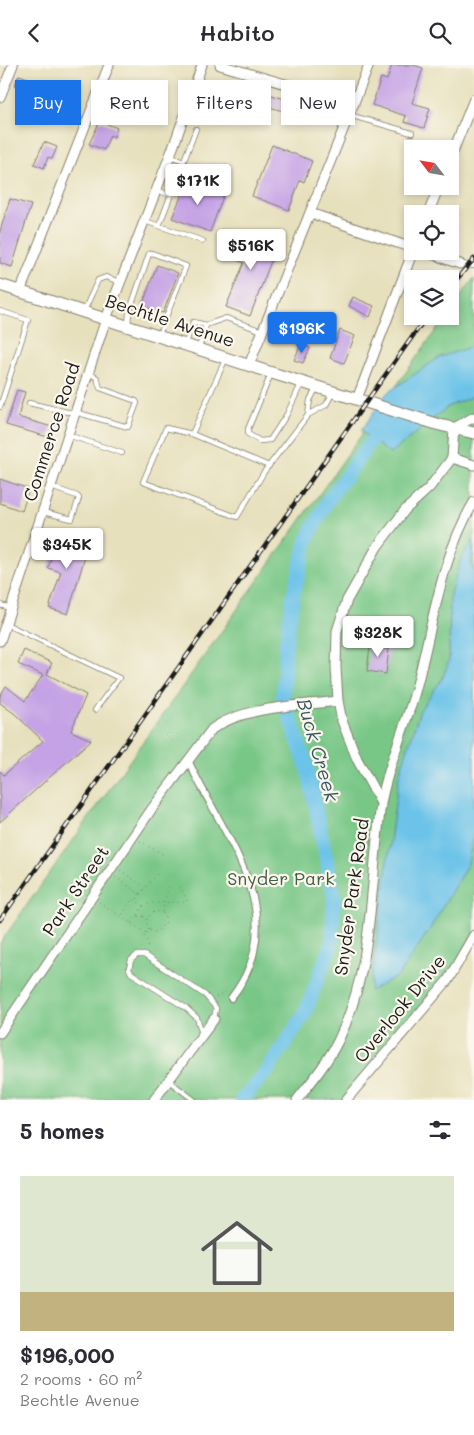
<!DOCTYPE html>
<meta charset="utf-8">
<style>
:root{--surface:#fff;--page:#f2f2f3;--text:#2b2b33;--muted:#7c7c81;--line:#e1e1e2;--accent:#1a73e8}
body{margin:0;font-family:Mali,sans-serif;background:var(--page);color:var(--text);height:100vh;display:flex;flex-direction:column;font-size:19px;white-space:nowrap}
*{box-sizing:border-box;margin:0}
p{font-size:16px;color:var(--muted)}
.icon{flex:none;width:28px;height:28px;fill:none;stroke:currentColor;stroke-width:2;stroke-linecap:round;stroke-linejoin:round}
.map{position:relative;height:1035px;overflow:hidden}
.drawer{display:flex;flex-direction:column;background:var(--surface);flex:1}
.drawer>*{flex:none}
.top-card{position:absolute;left:15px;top:15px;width:445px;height:45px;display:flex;gap:10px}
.needle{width:32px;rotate:301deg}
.buttons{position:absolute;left:404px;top:75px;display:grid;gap:10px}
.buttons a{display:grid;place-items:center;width:55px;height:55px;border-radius:0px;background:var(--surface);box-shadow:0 2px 8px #0003;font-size:25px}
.price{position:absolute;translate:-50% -42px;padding:0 11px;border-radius:5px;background:#fff;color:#222;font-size:16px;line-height:32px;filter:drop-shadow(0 1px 2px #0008)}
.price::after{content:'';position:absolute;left:50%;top:30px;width:15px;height:11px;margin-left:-8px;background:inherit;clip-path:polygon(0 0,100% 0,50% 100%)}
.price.current{background:var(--accent);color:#fff}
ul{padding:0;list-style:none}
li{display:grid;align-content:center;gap:10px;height:265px;padding:0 20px}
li+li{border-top:1px solid var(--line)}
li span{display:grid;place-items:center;height:155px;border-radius:0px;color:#555}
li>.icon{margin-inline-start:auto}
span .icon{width:90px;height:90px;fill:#fffc;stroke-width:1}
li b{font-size:21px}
h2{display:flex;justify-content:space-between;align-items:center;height:60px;padding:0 20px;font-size:21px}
.pill{padding:0 18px;border-radius:0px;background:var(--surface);box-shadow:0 2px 8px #0003;font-size:18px;line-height:45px}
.pill.current{background:var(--accent);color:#fff}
header{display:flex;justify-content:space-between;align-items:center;height:65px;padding:0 20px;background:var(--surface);font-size:22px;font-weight:600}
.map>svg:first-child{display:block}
.green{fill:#79c787;stroke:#4a7252}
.water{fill:#6cc3e9;stroke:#447082}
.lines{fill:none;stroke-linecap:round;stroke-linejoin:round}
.river{stroke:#6cc3e9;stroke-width:14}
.building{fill:#c5a2e5}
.service-casing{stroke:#827e6c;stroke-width:6}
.pedestrian-casing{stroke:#827e6c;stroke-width:8}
.minor-casing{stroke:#827e6c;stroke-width:11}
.secondary-casing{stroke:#827e6c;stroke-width:13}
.path{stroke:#827e6c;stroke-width:1;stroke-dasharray:1 4;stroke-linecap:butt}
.service{stroke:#fff;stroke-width:4.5}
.pedestrian{stroke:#fff;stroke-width:6}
.minor{stroke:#fff;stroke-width:9}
.secondary{stroke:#fff;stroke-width:11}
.rail-casing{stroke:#1c1c1c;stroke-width:4.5}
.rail{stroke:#fbf7ec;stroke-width:2.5;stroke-dasharray:8;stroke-linecap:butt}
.labels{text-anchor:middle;stroke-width:4.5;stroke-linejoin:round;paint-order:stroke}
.street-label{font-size:18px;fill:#1c1c1c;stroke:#fbf7ec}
.park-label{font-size:18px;fill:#416047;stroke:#fbf7ec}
.water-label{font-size:19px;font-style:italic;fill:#385664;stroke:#fbf7ec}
</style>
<header><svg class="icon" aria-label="back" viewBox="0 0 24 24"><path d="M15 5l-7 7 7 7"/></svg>Habito<svg class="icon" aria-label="search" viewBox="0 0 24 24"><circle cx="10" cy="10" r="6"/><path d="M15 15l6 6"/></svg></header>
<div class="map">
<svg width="474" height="1035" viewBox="0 0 474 1035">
<rect width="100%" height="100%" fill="#fbf7ec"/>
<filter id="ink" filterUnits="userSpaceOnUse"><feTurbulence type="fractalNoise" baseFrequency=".02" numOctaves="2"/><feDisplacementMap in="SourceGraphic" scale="10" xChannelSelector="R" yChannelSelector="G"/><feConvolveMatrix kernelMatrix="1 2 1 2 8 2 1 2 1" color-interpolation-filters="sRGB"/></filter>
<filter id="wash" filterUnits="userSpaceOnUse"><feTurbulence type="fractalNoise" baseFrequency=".0096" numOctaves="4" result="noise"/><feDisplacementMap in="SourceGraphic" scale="20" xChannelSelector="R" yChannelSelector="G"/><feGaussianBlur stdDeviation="1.12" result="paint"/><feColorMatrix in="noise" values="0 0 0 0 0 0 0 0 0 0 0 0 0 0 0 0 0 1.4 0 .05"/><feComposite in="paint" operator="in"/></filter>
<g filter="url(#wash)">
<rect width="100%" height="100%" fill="#e7e0bd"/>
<path class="green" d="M474 213V869L448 915 345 1035H0V878L446 251H450V246Z"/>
<path class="water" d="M474 281V331L449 341 390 389 361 366 387 328 440 292Z
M474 475 471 499 474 506V766L468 798 430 864 398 911 370 926 399 710 420 645 442 614 449 596 450 528 462 492Z"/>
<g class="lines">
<path class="river" d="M242 1035 267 1006 305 948 332 878 334 830 308 706 283 631 286 579 293 531 307 475 327 437 377 368 385 362"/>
</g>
<g id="blocks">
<path class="building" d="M392 0H413L423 3 412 38 430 43 424 63 404 57 406 51 372 40 381 13 387 15Z
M19 10 34 15 30 25 15 20Z
M117 21 124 24 119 35 112 32Z
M250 24 289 35 286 47 247 35Z
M59 31 74 36 68 51 60 48 63 39 57 37Z
M100 56 117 63 114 72 110 70 104 85 89 79Z
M44 77 57 82 52 94 48 92 44 103 34 99Z
M272 80 312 96 304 117 300 115 289 145 252 131Z
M188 115 224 129 210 167 172 153Z
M10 134 31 140 12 202 0 198V166Z
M245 165 278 178 250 251 226 242 244 198 232 193Z
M157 200 178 208 163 248 142 241Z
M353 232 374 241 370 252 349 241Z
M340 265 355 271 344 298 330 293Z
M301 279 310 283 303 298 294 295Z
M17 325 25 327 18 352 52 362 48 372 6 360Z
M0 414 29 424 22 446 0 438Z
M59 468 89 478 68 549 49 543 61 507 48 503Z
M371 574 381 575 380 583 389 584 386 609 367 606Z
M24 585 52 598 47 609 86 630 71 666 91 675 0 757V706L4 710 43 676 15 649 0 638V631L6 621 25 636 43 610 18 599Z"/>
</g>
</g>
<g filter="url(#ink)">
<use href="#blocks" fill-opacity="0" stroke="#827e6c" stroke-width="1"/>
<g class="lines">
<g class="service-casing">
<path id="service" d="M349 50 412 68
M170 91 184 96
M156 125 171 130
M145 156 203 176
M159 161 196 64
M461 199 474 201
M0 246 28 255 0 342
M84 246 98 215 106 212 120 217
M128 260 129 248 149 189 152 188 186 201 159 270
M206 260 226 253 262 266
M186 278 193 257 206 260 199 283
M225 295 192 369 166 363 143 417 237 452 264 407 308 350
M271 309 248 364V369L260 376 270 375 287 349 302 317
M317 322 310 335 308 350 326 340 333 327
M29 338 67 347H75L128 362 137 338 136 336 100 323 97 313 88 307
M192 369 269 401
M68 370 122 388
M43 447 72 454 79 433 77 431 51 422
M0 540 11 543
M6 559 119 613 95 645
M202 968 197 953 186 943 131 908 129 904 131 895 137 890H144L205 930 216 943 214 954
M169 1016 194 1035"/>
</g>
<g class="pedestrian-casing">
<path id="pedestrian" d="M188 695C222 771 296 851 231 933"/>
</g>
<g class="minor-casing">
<path id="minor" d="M220 0 354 39
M0 32 13 0
M450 94 474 34
M310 148 412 183
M428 149 439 121
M423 186 460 199
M20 227 109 0
M249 300 369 0
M357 334 413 186
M452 393 454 363 474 352
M0 576 106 254 174 80 202 0
M381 738 357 694 342 656 338 636 336 602 337 566 347 535 377 482 405 445 429 423 452 393 474 400
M0 968 151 745 212 664C244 641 300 641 338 636
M154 1035 214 954
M297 1035C312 1016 327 998 338 976 374 903 370 818 381 739 386 706 405 662 415 627 433 563 439 496 474 437
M346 1035 448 915 474 870"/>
</g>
<g class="secondary-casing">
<path id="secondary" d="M0 220 272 308 440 360 474 368"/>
</g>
<path class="path" d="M140 776 164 790
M120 805 145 822
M115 812 140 829 136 836 132 834 121 852
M140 829 158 808
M99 837 146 868 144 871 148 878 147 883
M143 841 153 838 186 837 187 835 179 820
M162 847 169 821
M138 851 148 852
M132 858 143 841 136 836
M146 868 149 865 157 867 166 857 164 849 156 846 151 849 146 856 149 865
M216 932 225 927"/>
<use href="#service" class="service"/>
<use href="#pedestrian" class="pedestrian"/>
<use href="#minor" class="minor"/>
<use href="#secondary" class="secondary"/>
<g class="rail-casing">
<path id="rail" d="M450 222 474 194
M0 855 427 251"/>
</g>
<use href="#rail" class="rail"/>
</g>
</g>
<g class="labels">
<g class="street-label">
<text transform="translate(170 256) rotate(18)" y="6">Bechtle Avenue</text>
<text transform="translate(52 367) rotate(-72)" y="6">Commerce Road</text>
<text transform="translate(76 826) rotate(-56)" y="6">Park Street</text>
<text transform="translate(352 832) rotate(-82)" y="6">Snyder Park Road</text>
<text transform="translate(400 944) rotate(-51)" y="6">Overlook Drive</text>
</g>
<g class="park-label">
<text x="281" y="820">Snyder Park</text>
</g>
<g class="water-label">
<text transform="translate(318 685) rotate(74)" y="7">Buck Creek</text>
</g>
</g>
</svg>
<div class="buttons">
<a><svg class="needle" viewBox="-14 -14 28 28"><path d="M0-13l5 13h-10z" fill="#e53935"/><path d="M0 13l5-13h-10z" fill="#7c7c81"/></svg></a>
<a><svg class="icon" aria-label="locate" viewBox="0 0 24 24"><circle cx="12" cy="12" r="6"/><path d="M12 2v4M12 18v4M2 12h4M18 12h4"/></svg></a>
<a><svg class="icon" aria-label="layers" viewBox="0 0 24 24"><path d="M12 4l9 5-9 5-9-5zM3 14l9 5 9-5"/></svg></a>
</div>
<b class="price" style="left:198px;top:141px">$171K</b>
<b class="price" style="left:251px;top:206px">$516K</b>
<b class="price current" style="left:302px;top:289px">$196K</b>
<b class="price" style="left:67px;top:505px">$345K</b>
<b class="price" style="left:378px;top:593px">$328K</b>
<div class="top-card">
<a class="pill current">Buy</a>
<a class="pill">Rent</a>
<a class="pill">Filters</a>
<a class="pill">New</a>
</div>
</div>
<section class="drawer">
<h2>5 homes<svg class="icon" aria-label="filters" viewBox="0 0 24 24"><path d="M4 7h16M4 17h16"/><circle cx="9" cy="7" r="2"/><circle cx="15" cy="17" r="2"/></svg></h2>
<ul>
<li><span style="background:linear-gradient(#dfe7d0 75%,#c2b280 0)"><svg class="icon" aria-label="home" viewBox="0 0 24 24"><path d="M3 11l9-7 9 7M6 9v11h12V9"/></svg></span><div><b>$196,000</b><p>2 rooms · 60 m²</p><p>Bechtle Avenue</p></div></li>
</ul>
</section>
